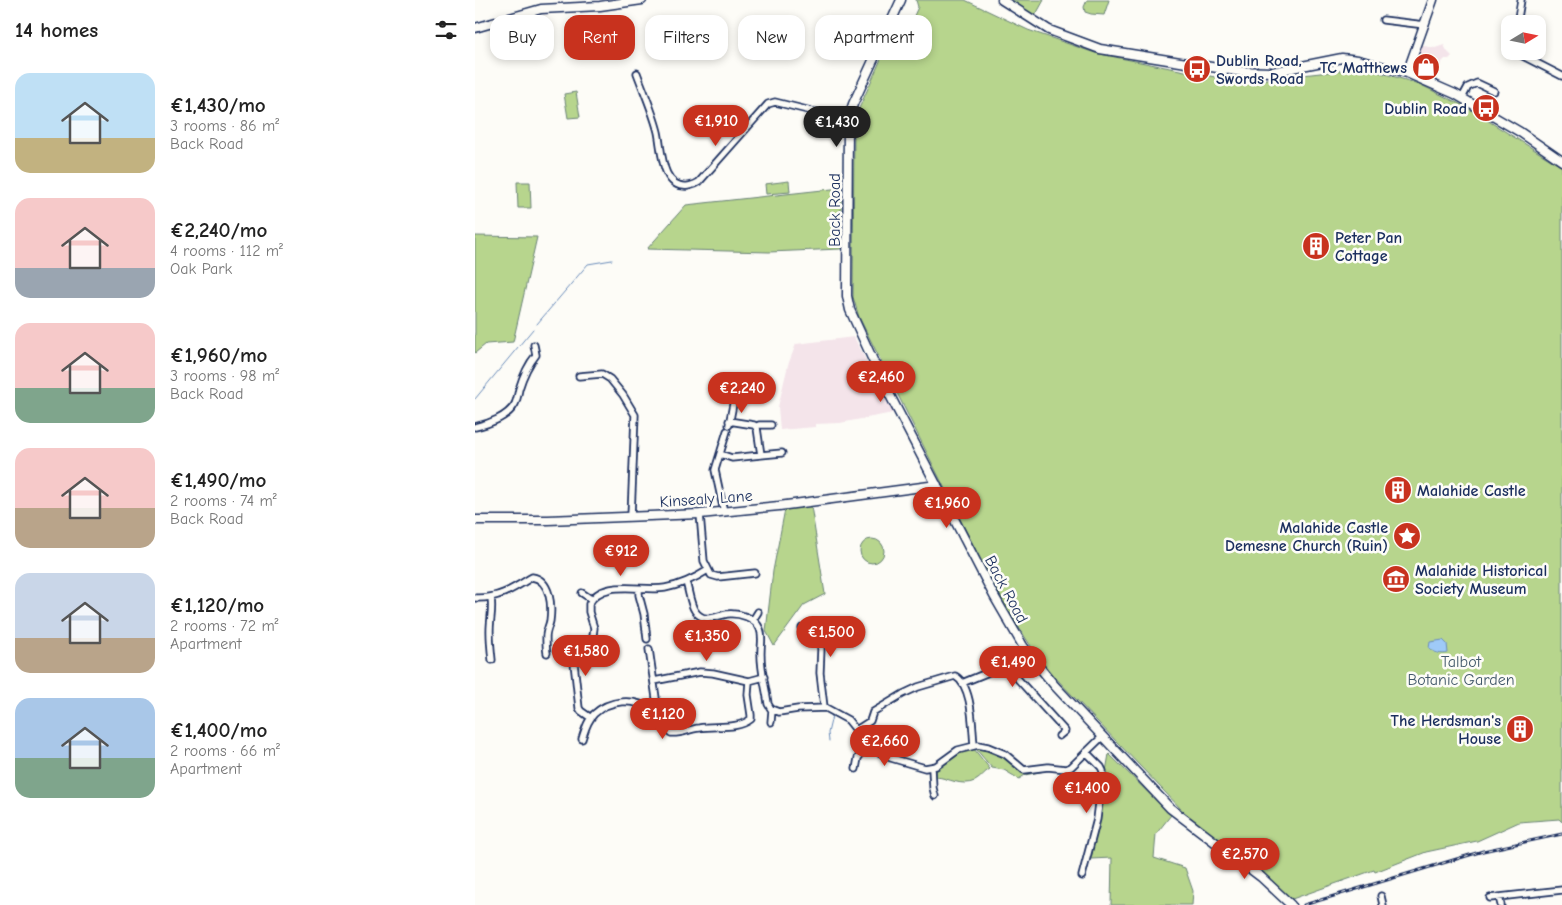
<!DOCTYPE html>
<meta charset="utf-8">
<style>
:root{--surface:#fff;--page:#f2f2f2;--text:#222;--muted:#767676;--accent:#c8321e}
body{margin:0;font-family:"Comic Neue",sans-serif;background:var(--page);color:var(--text);height:100vh;display:flex;flex-direction:column;font-size:19px;white-space:nowrap}
*{box-sizing:border-box;margin:0}
p{font-size:16px;color:var(--muted)}
.icon{flex:none;width:28px;height:28px;fill:none;stroke:currentColor;stroke-width:2;stroke-linecap:round;stroke-linejoin:round}
.map{position:relative;flex:1;overflow:hidden}
.sheet{display:flex;flex-direction:column;background:var(--surface);width:475px}
.sheet>*{flex:none}
.guide{position:absolute;left:15px;top:15px;width:475px;height:45px;display:flex;gap:10px}
.needle{width:32px;rotate:80deg}
.tools{position:absolute;left:1026px;top:15px;display:grid;gap:10px}
.tools a{display:grid;place-items:center;width:45px;height:45px;border-radius:10px;background:var(--surface);box-shadow:0 2px 8px #0003;font-size:25px}
.price{position:absolute;translate:-50% -42px;padding:0 11px;border-radius:18px;background:var(--accent);color:#fff;font-size:16px;line-height:32px;filter:drop-shadow(0 1px 2px #0008)}
.price::after{content:'';position:absolute;left:50%;top:30px;width:15px;height:11px;margin-left:-8px;background:inherit;clip-path:polygon(0 0,100% 0,50% 100%)}
.price.active{background:#222;color:#fff}
ul{padding:0;list-style:none}
li{display:flex;align-items:center;gap:15px;height:125px;padding:0 15px}
li span{display:grid;place-items:center;flex:none;width:140px;height:100px;border-radius:15px;color:#555}
li>.icon{margin-inline-start:auto}
span .icon{width:60px;height:60px;fill:#fffc;stroke-width:1}
li b{font-size:21px}
h2{display:flex;justify-content:space-between;align-items:center;height:60px;padding:0 15px;font-size:21px}
.pill{padding:0 18px;border-radius:15px;background:var(--surface);box-shadow:0 2px 8px #0003;font-size:18px;line-height:45px}
.pill.active{background:var(--accent);color:#fff}
main{display:flex;flex:1;min-height:0}
.map>svg:first-child{display:block}
.built{fill:#f4e4ea}
.green{fill:#b7d58d;stroke:#698276}
.water{fill:#9fcaf8;stroke:#6a8cba}
.lines{fill:none;stroke-linecap:round;stroke-linejoin:round}
.stream{stroke:#6a8cba;stroke-width:1}
.street-casing{stroke:#1b2f5e;stroke-width:9}
.secondary-casing{stroke:#1b2f5e;stroke-width:11}
.street{stroke:#fdfcf7;stroke-width:5.5}
.secondary{stroke:#fdfcf7;stroke-width:8}
.rail-casing{stroke:#1b2f5e;stroke-width:3}
.rail{stroke:#fdfcf7;stroke-width:1;stroke-dasharray:4;stroke-linecap:butt}
.labels{text-anchor:middle;stroke-width:5;stroke-linejoin:round;paint-order:stroke}
.poi-label{font-size:16px;font-weight:bold;fill:#1b2f5e;stroke:#fdfcf7;text-anchor:start}
.street-label{font-size:16px;fill:#1b2f5e;stroke:#fdfcf7}
.park-label{font-size:16px;fill:#42586a;stroke:#fdfcf7}
</style>
<main>
<section class="sheet">
<h2>14 homes<svg class="icon" aria-label="filters" viewBox="0 0 24 24"><path d="M4 7h16M4 17h16"/><circle cx="9" cy="7" r="2"/><circle cx="15" cy="17" r="2"/></svg></h2>
<ul>
<li><span style="background:linear-gradient(#bfe0f5 65%,#c2b280 0)"><svg class="icon" aria-label="home" viewBox="0 0 24 24"><path d="M3 11l9-7 9 7M6 9v11h12V9"/></svg></span><div><b>€1,430/mo</b><p>3 rooms · 86 m²</p><p>Back Road</p></div></li>
<li><span style="background:linear-gradient(#f6c9c9 70%,#9aa5b1 0)"><svg class="icon" aria-label="home" viewBox="0 0 24 24"><path d="M3 11l9-7 9 7M6 9v11h12V9"/></svg></span><div><b>€2,240/mo</b><p>4 rooms · 112 m²</p><p>Oak Park</p></div></li>
<li><span style="background:linear-gradient(#f6c9c9 65%,#7fa58c 0)"><svg class="icon" aria-label="home" viewBox="0 0 24 24"><path d="M3 11l9-7 9 7M6 9v11h12V9"/></svg></span><div><b>€1,960/mo</b><p>3 rooms · 98 m²</p><p>Back Road</p></div></li>
<li><span style="background:linear-gradient(#f6c9c9 60%,#b9a48a 0)"><svg class="icon" aria-label="home" viewBox="0 0 24 24"><path d="M3 11l9-7 9 7M6 9v11h12V9"/></svg></span><div><b>€1,490/mo</b><p>2 rooms · 74 m²</p><p>Back Road</p></div></li>
<li><span style="background:linear-gradient(#c9d6e8 65%,#b9a48a 0)"><svg class="icon" aria-label="home" viewBox="0 0 24 24"><path d="M3 11l9-7 9 7M6 9v11h12V9"/></svg></span><div><b>€1,120/mo</b><p>2 rooms · 72 m²</p><p>Apartment</p></div></li>
<li><span style="background:linear-gradient(#a9c7e8 60%,#7fa58c 0)"><svg class="icon" aria-label="home" viewBox="0 0 24 24"><path d="M3 11l9-7 9 7M6 9v11h12V9"/></svg></span><div><b>€1,400/mo</b><p>2 rooms · 66 m²</p><p>Apartment</p></div></li>
</ul>
</section>
<div class="map">
<svg width="1087" height="905" viewBox="0 0 1087 905">
<rect width="100%" height="100%" fill="#fdfcf7"/>
<filter id="ink" filterUnits="userSpaceOnUse"><feTurbulence type="fractalNoise" baseFrequency=".02" numOctaves="2"/><feDisplacementMap in="SourceGraphic" scale="10" xChannelSelector="R" yChannelSelector="G"/><feConvolveMatrix kernelMatrix="1 2 1 2 8 2 1 2 1" color-interpolation-filters="sRGB"/></filter>
<g filter="url(#ink)">
<path class="built" d="M944 45 960 48 969 45 972 51 977 56 974 59H970L967 62 959 79 945 73 942 68 940 62Z
M379 337 418 413 365 423 340 424V427L305 430 303 407 313 365 321 344Z"/>
<path class="green" d="M441 0H490L553 30 620 53 765 82 890 68 944 84 991 107 1087 167V822L1084 819 1044 822 1002 841 951 852 900 872 899 870 817 899 709 812 576 673C535 622 507 562 477 503 446 441 415 379 384 317L378 297 379 130 382 113 423 21 438 18 443 7Z
M534 0H569L559 18Z
M612 0H634L629 15 616 14 610 12 609 7Z
M101 92 105 117 93 118 89 94Z
M314 181 315 192 291 194 290 184Z
M42 182H55L56 208H43Z
M366 188V249L294 252 172 249 211 205Z
M0 236 62 237 38 342 11 344 0 353Z
M336 506 350 594 329 605 299 646 291 631 298 571 310 509Z
M385 551a12 12 0 1 1 24 0a12 12 0 1 1-24 0Z
M499 749 515 769C509 772 506 778 500 781 486 787 474 778 461 777V770C474 760 482 752 499 749Z
M501 749H511L527 755 549 773 574 769 590 772 575 770 550 775 544 779 529 770 517 768Z
M634 754 696 815 681 834 679 858 710 868 718 891 717 905H636L637 858 616 859Z"/>
<path class="water" d="M968 640 972 644 973 653C967 655 959 653 954 648L955 642Z"/>
<g class="lines">
<path class="stream" d="M62 324 113 264 137 260
M0 399 58 329
M354 741 353 733 357 716"/>
<g class="street-casing">
<path id="street" d="M908 20 950 25
M1042 24 1046 0
M1041 51 1046 55 1087 76
M162 73C169 92 178 112 183 132 187 150 186 189 213 186 218 185 220 185 224 182L293 104 300 102 373 120
M987 98 993 87 1002 83 1019 91
M104 376 127 374 135 379 148 395 160 415 156 516
M254 425 259 399
M0 427C13 424 33 417 40 404 42 400 43 394 44 389 48 376 52 366 61 355L59 345
M281 427 284 425H296
M245 454 257 458 286 455 282 428 279 425 254 421
M286 455 307 453
M249 512 240 470 252 431
M225 514 229 561 236 575 243 577 280 573
M211 582C214 591 215 604 220 611 229 624 241 616 252 614 264 613 280 617 285 629 288 636 286 644 286 651 285 669 291 687 293 704L296 709 304 712 323 709 351 708 373 720 389 740 402 751 416 758 450 768 461 766 483 750 503 745 513 747 530 754 549 770 573 767 591 769 596 767 628 736
M164 589V595L169 614 172 639
M107 593 116 599
M0 598C23 599 38 589 57 577 76 580 77 606 75 621 74 626 71 631 71 637 71 642 71 648 72 653
M16 598C18 609 15 619 15 631 15 641 16 651 17 660
M278 620 283 612
M327 628 343 640 346 648 345 673 349 707
M110 644 117 643 119 628 114 612V604C127 578 167 592 190 588 206 585 219 579 233 570
M174 649 181 698 180 705 176 710
M179 681 225 672 238 673 274 681 289 677
M487 683 526 667H532L590 731 584 736
M116 718 106 711 104 708 99 663 100 661 121 658 124 652
M296 722 297 710
M381 730 395 721 398 712 428 694 443 687 480 676C498 686 497 727 499 745
M107 739C110 730 112 721 119 714 134 700 159 697 176 710 185 716 188 727 196 733 206 734 214 729 224 728 240 725 262 730 276 719V715L273 695 274 681
M457 768 458 788 460 796
M381 769 383 758 393 745
M607 876 622 819 628 771 626 767 611 752
M906 896 908 905
M1024 897 1026 905
M1015 898 1087 890"/>
</g>
<g class="secondary-casing">
<path id="secondary" d="M426 0 378 104 373 120 372 296 375 310 407 380 519 596 548 646 560 662 580 686 695 808 786 877 816 905
M527 0 574 30 625 49 761 71 797 72 867 58 883 60 932 73 980 94 1045 132 1087 161
M0 28 66 9 125 6 167 0
M932 73 958 0
M0 520H73L225 514 304 506 462 485"/>
</g>
<use href="#street" class="street"/>
<use href="#secondary" class="secondary"/>
<g class="rail-casing">
<path id="rail" d="M829 905 1008 851 1087 834"/>
</g>
<use href="#rail" class="rail"/>
</g>
</g>
<defs>
<g id="shop-disc" transform="scale(1.4375)"><circle r="9.5" fill="#c8321e" stroke="#fdfcf7"/><path d="M-5-2.5h2.3a2.7 3.5 0 0 1 5.4 0H5L5.5 6h-11ZM-1.5-2.5h3a1.5 2.3 0 0 0-3 0Z" fill="#fff"/></g>
<g id="bus-disc" transform="scale(1.4375)"><circle r="9.5" fill="#c8321e" stroke="#fdfcf7"/><path d="M-5-6H5V4H4V6H2V4H-2V6H-4V4H-5ZM-3.5-4V0h7V-4ZM-3.5 1.2v1.5H-2V1.2ZM2 1.2v1.5H3.5V1.2Z" fill="#fff"/></g>
<g id="building-disc" transform="scale(1.4375)"><circle r="9.5" fill="#c8321e" stroke="#fdfcf7"/><path d="M-4-6H4V6H1V3H-1V6H-4ZM-2.5-4.3h1.7v1.8h-1.7ZM.8-4.3h1.7v1.8H.8ZM-2.5-1h1.7V.8h-1.7ZM.8-1h1.7V.8H.8Z" fill="#fff"/></g>
<g id="sight-disc" transform="scale(1.4375)"><circle r="9.5" fill="#c8321e" stroke="#fdfcf7"/><path d="M0-6L1.8-2.2L6-1.7L2.9 1.2L3.7 5.4L0 3.3L-3.7 5.4L-2.9 1.2L-6-1.7L-1.8-2.2Z" fill="#fff"/></g>
<g id="museum-disc" transform="scale(1.4375)"><circle r="9.5" fill="#c8321e" stroke="#fdfcf7"/><path d="M0-6L6-3V-2H-6V-3ZM-5-1h2V3h-2ZM-1-1h2V3h-2ZM3-1h2V3H3ZM-6 4H6V6H-6Z" fill="#fff"/></g>
</defs>
<g fill-rule="evenodd">
<use href="#shop-disc" x="951" y="67"/>
<use href="#bus-disc" x="722" y="69"/>
<use href="#bus-disc" x="1011" y="108"/>
<use href="#building-disc" x="841" y="246"/>
<use href="#building-disc" x="923" y="490"/>
<use href="#sight-disc" x="932" y="536"/>
<use href="#museum-disc" x="921" y="579"/>
<use href="#building-disc" x="1045" y="729"/>
</g>
<g class="labels">
<g class="poi-label">
<text x="741" y="66">Dublin Road,<tspan x="741" dy="18">Swords Road</tspan></text>
<text x="932" y="73" text-anchor="end">TC Matthews</text>
<text x="992" y="114" text-anchor="end">Dublin Road</text>
<text x="860" y="243">Peter Pan<tspan x="860" dy="18">Cottage</tspan></text>
<text x="942" y="496">Malahide Castle</text>
<text x="913" y="533" text-anchor="end">Malahide Castle<tspan x="913" dy="18">Demesne Church (Ruin)</tspan></text>
<text x="940" y="576">Malahide Historical<tspan x="940" dy="18">Society Museum</tspan></text>
<text x="1026" y="726" text-anchor="end">The Herdsman's<tspan x="1026" dy="18">House</tspan></text>
</g>
<g class="street-label">
<text transform="translate(359 210) rotate(-90)" y="6">Back Road</text>
<text transform="translate(231 498) rotate(-4)" y="6">Kinsealy Lane</text>
<text transform="translate(532 589) rotate(62)" y="6">Back Road</text>
</g>
<g class="park-label">
<text x="986" y="667">Talbot<tspan x="986" dy="18">Botanic Garden</tspan></text>
</g>
</g>
</svg>
<div class="tools">
<a><svg class="needle" viewBox="-14 -14 28 28"><path d="M0-13l5 13h-10z" fill="#e53935"/><path d="M0 13l5-13h-10z" fill="#767676"/></svg></a>
</div>
<b class="price" style="left:241px;top:147px">€1,910</b>
<b class="price active" style="left:362px;top:148px">€1,430</b>
<b class="price" style="left:406px;top:403px">€2,460</b>
<b class="price" style="left:267px;top:414px">€2,240</b>
<b class="price" style="left:472px;top:529px">€1,960</b>
<b class="price" style="left:146px;top:577px">€912</b>
<b class="price" style="left:356px;top:658px">€1,500</b>
<b class="price" style="left:232px;top:662px">€1,350</b>
<b class="price" style="left:111px;top:677px">€1,580</b>
<b class="price" style="left:538px;top:688px">€1,490</b>
<b class="price" style="left:188px;top:740px">€1,120</b>
<b class="price" style="left:410px;top:767px">€2,660</b>
<b class="price" style="left:612px;top:814px">€1,400</b>
<b class="price" style="left:770px;top:880px">€2,570</b>
<div class="guide">
<a class="pill">Buy</a>
<a class="pill active">Rent</a>
<a class="pill">Filters</a>
<a class="pill">New</a>
<a class="pill">Apartment</a>
</div>
</div>
</main>
